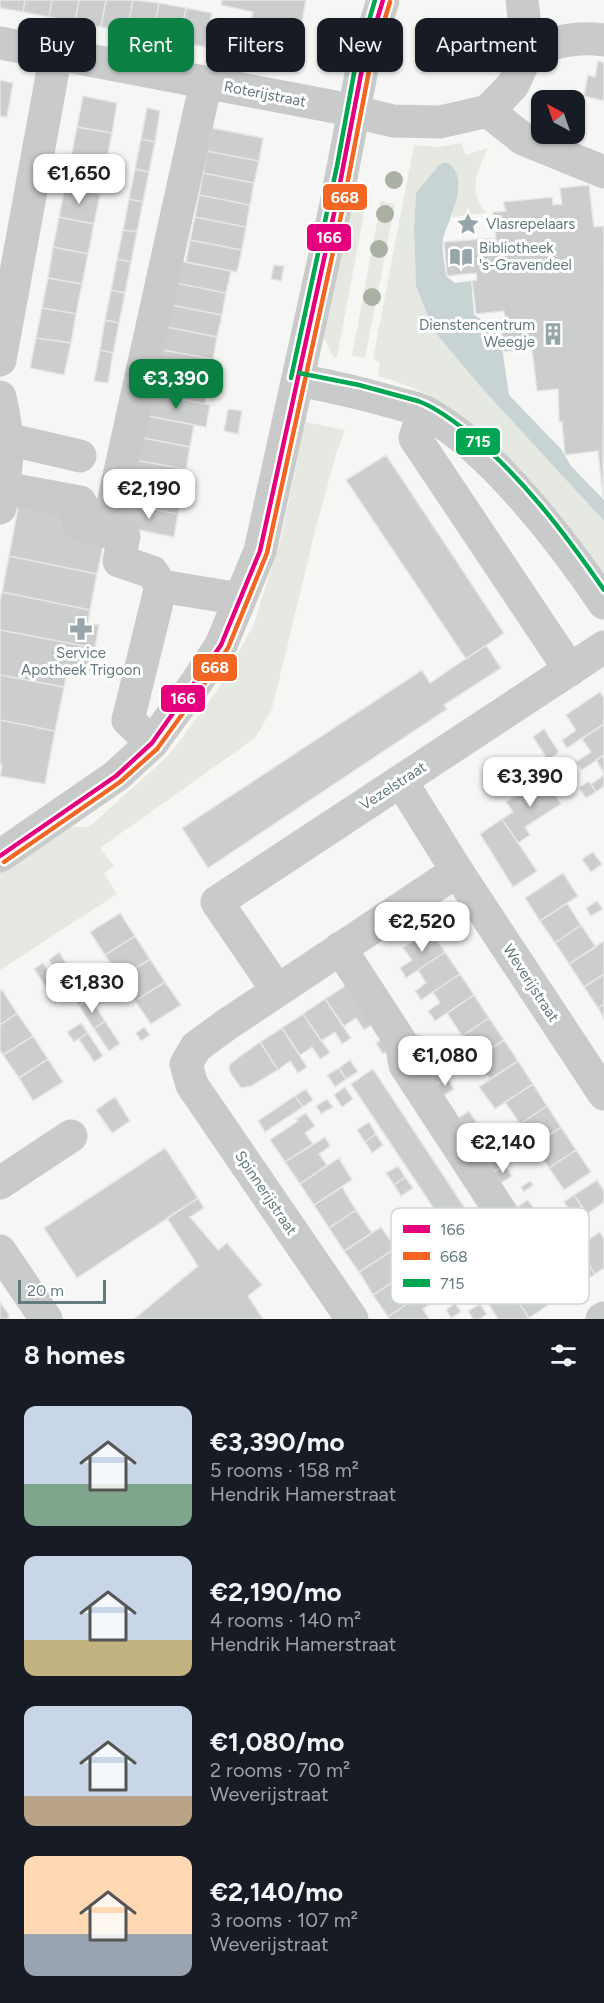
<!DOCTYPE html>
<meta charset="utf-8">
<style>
:root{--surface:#171b24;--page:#242831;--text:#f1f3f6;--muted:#9ea1a6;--accent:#0b8043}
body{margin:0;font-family:Figtree,sans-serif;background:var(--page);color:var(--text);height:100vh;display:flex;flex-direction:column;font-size:22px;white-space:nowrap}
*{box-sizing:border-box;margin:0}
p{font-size:20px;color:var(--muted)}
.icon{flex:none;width:33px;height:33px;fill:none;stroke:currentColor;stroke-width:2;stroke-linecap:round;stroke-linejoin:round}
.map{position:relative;height:1319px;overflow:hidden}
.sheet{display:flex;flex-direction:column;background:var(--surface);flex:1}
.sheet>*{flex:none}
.hud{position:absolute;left:18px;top:18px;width:568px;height:54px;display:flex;gap:12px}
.needle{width:39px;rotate:320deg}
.tools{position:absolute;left:531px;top:90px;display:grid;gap:12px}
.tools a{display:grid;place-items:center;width:54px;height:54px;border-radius:12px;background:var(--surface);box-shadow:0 2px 4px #0004;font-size:30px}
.scale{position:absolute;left:18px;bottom:15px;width:88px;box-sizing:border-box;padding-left:6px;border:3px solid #637a7f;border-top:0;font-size:16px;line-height:21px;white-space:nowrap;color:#637a7f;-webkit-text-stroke:4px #fff;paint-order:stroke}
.price{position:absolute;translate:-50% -51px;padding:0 14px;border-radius:12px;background:#fff;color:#222;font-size:20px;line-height:39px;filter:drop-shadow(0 2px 3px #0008)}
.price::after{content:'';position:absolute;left:50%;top:36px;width:18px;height:14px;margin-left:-9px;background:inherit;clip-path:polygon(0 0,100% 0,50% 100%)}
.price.active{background:var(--accent);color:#fff}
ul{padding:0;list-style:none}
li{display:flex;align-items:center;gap:18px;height:150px;padding:0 24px}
li span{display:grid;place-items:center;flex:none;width:168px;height:120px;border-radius:12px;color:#555}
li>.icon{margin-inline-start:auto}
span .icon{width:72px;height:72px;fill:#fffc;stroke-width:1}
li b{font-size:26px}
h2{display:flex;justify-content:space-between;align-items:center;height:72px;padding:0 24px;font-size:26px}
.chip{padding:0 21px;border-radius:12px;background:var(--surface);box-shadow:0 2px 4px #0004;font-size:21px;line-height:54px}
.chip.active{background:var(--accent);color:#fff}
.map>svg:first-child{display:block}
.green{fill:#e6e8e2}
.water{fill:#c8d4d4}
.building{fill:#cccece;stroke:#e6e6e5;stroke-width:1.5}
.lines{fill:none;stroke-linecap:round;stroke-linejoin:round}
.minor{stroke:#c9cbcb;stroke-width:33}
.bus-1-casing{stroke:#fff;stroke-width:9}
.bus-2-casing{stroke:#fff;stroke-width:9}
.bus-3-casing{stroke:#fff;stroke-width:9}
.bus-1{stroke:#e5007d;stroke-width:4.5}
.bus-2{stroke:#f26522;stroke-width:4.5}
.bus-3{stroke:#00a651;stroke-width:4.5}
.tree{fill:#aab0a4}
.labels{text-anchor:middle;stroke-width:6;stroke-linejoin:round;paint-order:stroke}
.street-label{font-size:15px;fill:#637a7f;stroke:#fff}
.poi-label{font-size:15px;fill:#637a7f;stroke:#fff;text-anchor:start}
.key{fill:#fff;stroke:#d0d7d9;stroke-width:1.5}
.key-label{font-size:16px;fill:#637a7f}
.line-badge{stroke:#fff;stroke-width:2}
.badge-label{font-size:16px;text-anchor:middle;font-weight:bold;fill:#fff}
</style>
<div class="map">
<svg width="604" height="1319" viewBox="0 0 604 1319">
<rect width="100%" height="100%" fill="#f6f6f5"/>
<path class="green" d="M461 143 466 155 488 148C477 173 467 189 486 213L452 217 459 187 445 162 440 164 416 193 414 229 416 286 434 331 480 386 604 521V575C572 527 536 486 494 446 475 428 456 411 433 398 416 388 397 382 378 376L380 362 373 359 414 145 438 147Z
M350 193 367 197 337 357 334 358 323 337Z
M381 201 395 204 365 358 352 356Z
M305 422 345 430 337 451 316 527 272 709 255 738 100 848 114 866 104 873 117 894 0 970V872L65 827H89L169 755 217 691 254 624 282 534Z"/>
<path class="water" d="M445 162C474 175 448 219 443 239 441 250 445 265 446 276L455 283 471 281 474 315 484 321 498 320 509 395 561 449 571 466 604 500V521L480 386 434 331 416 286 414 229 416 193 440 164Z"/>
<path class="building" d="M0 0H25L23 12 0 8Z
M25 0H52L49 17 23 12Z
M52 0H79L75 22 49 17Z
M79 0H106L101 27 75 22Z
M106 0H133L127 32 101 27Z
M133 0 159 3 153 37 127 32Z
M222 0H306L294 63 245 54 253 12 221 5Z
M159 3 186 8 179 42 153 37Z
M186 8 212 13 205 47 179 42Z
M598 61 604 63V101L584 96 588 75 595 77Z
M0 80 13 83 7 117 0 116Z
M83 96 117 103 112 133 77 127Z
M147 108 160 111 155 142 141 139Z
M77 127 112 133 106 164 71 157Z
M212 128 263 138 259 161 207 151Z
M141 139 155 142 149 172 135 169Z
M207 151 259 161 254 183 203 173Z
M71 157 106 164 100 194 65 187Z
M135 169 149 172 143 202 129 199Z
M203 173 254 183 250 205 199 195Z
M589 185 594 227 604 226 603 497 598 451 565 455 562 422H559L558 389 537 391 532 349 504 352 500 319 505 318 504 311 476 314 472 281 477 280 476 273 447 276 444 242 496 238 493 212 506 211 503 202 552 197 553 205 562 204 560 188Z
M65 187 100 194 94 224 59 217Z
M199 195 250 205 246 227 195 217Z
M129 199 143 202 137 232 123 230Z
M59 217 94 224 88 254 53 247Z
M195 217 246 227 242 250 190 240Z
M123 230 137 232 131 262 117 259Z
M190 240 242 250 237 272 186 262Z
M53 247 88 254 82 284 48 278Z
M117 259 131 262 125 293 111 290Z
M179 261 231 271 226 293 175 283Z
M274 265 284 266 281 281 271 279Z
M48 278 82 284 76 314 42 308Z
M175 283 226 293 222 315 171 305Z
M111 290 125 293 119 323 105 320Z
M171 305 222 315 217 337 167 327Z
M42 308 76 314 71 343 36 338Z
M105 320 119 323 113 353 100 350Z
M167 327 217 337 213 359 162 350Z
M36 338 71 343 64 375 30 368Z
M100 350 113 353 108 383 94 381Z
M162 350 213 359 209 382 158 372Z
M158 372 209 382 205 404 154 394Z
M147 393 210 405 206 427 143 415Z
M228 409 242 411 238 434 224 431Z
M143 415 194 425 190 447 138 437Z
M138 437 190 447 186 469 134 460Z
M386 455 504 633 466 659 346 480Z
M134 460 186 469 182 492 129 482Z
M129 482 182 492 178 514 125 504Z
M20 497 65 506 61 528 105 537 97 574 9 556Z
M125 504 178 514 174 537 120 526Z
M9 556 97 574 90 610 2 592Z
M2 592 90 610 88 624 99 625 95 648 0 630V601Z
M0 630 95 648 90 670 68 666 64 687 0 675Z
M486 645 501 668 444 705 447 709 208 868 182 828 422 670 430 683Z
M0 675 64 687 55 731 0 720Z
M600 692 604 698V724L567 748 562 740 576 730 566 715Z
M0 720 55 731 45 784 0 776 2 765H0Z
M604 724V755L582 770 576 762 591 752 582 739Z
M544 729 559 752 548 760 533 737Z
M604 755V773L596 760Z
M604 775V786L596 792 591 784Z
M543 777 561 804 525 827 530 835 518 843 502 819 513 812 506 802Z
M589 781 596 792 586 798 579 788Z
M502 819 537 871 513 887 480 834Z
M593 852 602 864 591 872 582 859Z
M563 873 578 896 540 921 525 898Z
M597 901 603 909 591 916 586 908Z
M567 903 581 925 555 943 540 921Z
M120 913 135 936 105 955 90 932Z
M581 925 596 947 569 964 555 943Z
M430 930 445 952 406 978 400 968 412 960 403 948Z
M135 936 150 959 120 978 105 955Z
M604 941V974L584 987 569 964Z
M59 952 74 975 63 983 49 960Z
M445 952 460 974 421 1000 415 991 426 983 418 970Z
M150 959 165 982 135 1001 120 978Z
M43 963 58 987 49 992 34 969Z
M460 974 474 995 435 1021 428 1011 440 1003 433 992Z
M604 974V1004L598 1008 584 987Z
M74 975 90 998 79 1006 63 983Z
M165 982 181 1005 151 1024 135 1001Z
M348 984 377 1022 364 1030 356 1018 344 1026 325 999Z
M58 987 64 997 55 1002 49 992Z
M2 990 17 1013 0 1025V991Z
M474 995 489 1018 462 1036 447 1013Z
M90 998 105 1021 94 1029 79 1006Z
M325 999 351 1038 342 1044 335 1032 321 1041 303 1014Z
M604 1004V1018L598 1008Z
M17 1013 33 1036 3 1055 0 1050V1025Z
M303 1014 330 1053 320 1059 312 1047 300 1055 282 1028Z
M489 1018 504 1040 465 1066 459 1057 470 1049 462 1036Z
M105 1021 120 1044 109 1051 94 1029Z
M81 1023 88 1033 74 1042 67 1032Z
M144 1027 150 1035 141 1041 136 1033Z
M282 1028 307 1067 298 1073 290 1061 278 1070 260 1042Z
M88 1033 103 1056 94 1062 79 1039Z
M418 1034 425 1045 414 1051 407 1041Z
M33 1036 48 1059 19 1078 3 1055Z
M387 1036 394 1047 383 1054 376 1043Z
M504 1040 518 1061 490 1079 476 1058Z
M260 1042 278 1070 251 1086 241 1088 231 1074 229 1069 230 1064Z
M48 1059 63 1082 33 1101 19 1078Z
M350 1060 358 1072 346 1079 339 1068Z
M518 1061 533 1084 495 1109 479 1087Z
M439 1067 447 1078 436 1085 428 1073Z
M339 1068 346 1079 335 1087 327 1075Z
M373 1069 488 1243 466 1257 351 1084Z
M447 1078 454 1089 443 1096 436 1085Z
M533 1084 547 1106 520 1124 505 1102Z
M345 1087 353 1099 342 1107 334 1095Z
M306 1089 313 1100 303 1107 295 1096Z
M295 1096 303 1107 265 1132 258 1121Z
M115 1097 130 1121 112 1133 96 1110Z
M327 1099 333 1107 321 1114 316 1106Z
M547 1106 561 1127 534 1145 520 1124Z
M469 1111 476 1122 465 1129 458 1118Z
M306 1113 315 1126 305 1133 313 1144 285 1162 270 1140 298 1121 296 1119Z
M369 1122 376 1134 365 1142 357 1130Z
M476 1122 483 1132 472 1139 465 1129Z
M561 1127 576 1150 549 1168 534 1145Z
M376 1134 383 1145 372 1153 365 1142Z
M325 1137 330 1146 319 1154 327 1165 300 1184 285 1162Z
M165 1148 198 1198 77 1278 44 1228Z
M576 1150 591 1172 564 1190 549 1168Z
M498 1154 505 1165 494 1172 487 1161Z
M339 1158 352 1180 314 1205 300 1184Z
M505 1165 512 1176 501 1183 494 1172Z
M398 1166 405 1177 394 1185 386 1173Z
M405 1177 413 1188 401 1196 394 1185Z
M597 1180 604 1191V1202L587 1214 574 1195Z
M530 1181 533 1185 524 1192 521 1187Z
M342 1187 356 1210 329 1228 314 1205Z
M574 1195 582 1206 571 1213 564 1202Z
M198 1198 204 1208 190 1217 218 1250 227 1243 262 1285 248 1296 263 1319H134L198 1266 167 1218Z
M528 1200 536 1211 525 1218 517 1207Z
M356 1210 372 1233 344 1251 329 1228Z
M381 1227 396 1248 359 1272 344 1251Z
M600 1232 604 1239V1268L595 1274 577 1247Z
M577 1247 595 1274 574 1288 556 1261Z
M396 1248 411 1270 373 1295 359 1272Z
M411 1270 425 1291 388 1317 373 1295Z
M533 1276 551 1303 529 1318 511 1291Z
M427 1290 434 1301 423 1309 429 1319H389L388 1317Z
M511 1291 529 1318 527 1319H498L489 1305Z
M0 1302 9 1315 8 1319H0Z
M455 1303 461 1312 451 1318 446 1310Z
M480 1304 487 1314 480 1319H473L468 1311Z"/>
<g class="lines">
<path class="minor" d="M0 43 335 107 393 121 440 122 488 111 513 85 528 52 522 0
M528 52C555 42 575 36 604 40
M488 111 523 139 604 172
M0 360 56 54
M298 380C330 386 361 393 392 402 402 405 413 407 423 411 489 445 563 542 604 603
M0 397C10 439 8 465 0 508
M423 412 415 438 570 670
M7 439 80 456
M4 488 80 502 77 524 124 536 119 561 152 572 161 586
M79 512 110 517 206 82
M152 743 128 720 161 586 240 599
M401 781 457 871 604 1094
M0 856 116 776 152 743 196 683 221 645 260 551 335 209 362 69 383 0
M340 948 401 1042 405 1065 510 1226
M277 990 217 902 604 647
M0 1183 71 1136
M0 1251 46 1319
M352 1319 192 1085 186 1064 196 1047 226 1025 457 871
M602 1319 604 1318"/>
<g class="bus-1-casing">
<path id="bus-1" d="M0 856 116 776 152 743 221 645 260 551 335 209 362 69 383 0"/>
</g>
<g class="bus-2-casing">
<path id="bus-2" d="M4 862 120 782 157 749 202 687 228 648 267 553 342 211 369 71 390 2"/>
</g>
<g class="bus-3-casing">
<path id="bus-3" d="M299 373 359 385 418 401C435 407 451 419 465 430 520 474 564 532 604 590
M291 378 337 166 355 68 375 0"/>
</g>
<use href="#bus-1" class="bus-1"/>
<use href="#bus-2" class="bus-2"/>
<use href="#bus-3" class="bus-3"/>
</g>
<g class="tree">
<circle cx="394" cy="180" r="9"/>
<circle cx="385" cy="214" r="9"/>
<circle cx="379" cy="249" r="9"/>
<circle cx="372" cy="297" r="9"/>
</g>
<defs>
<g id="sight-bare" transform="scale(1.8)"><path d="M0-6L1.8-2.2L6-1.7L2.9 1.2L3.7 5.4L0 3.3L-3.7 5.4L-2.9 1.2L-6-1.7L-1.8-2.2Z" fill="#96a5a8" stroke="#fff" stroke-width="2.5" paint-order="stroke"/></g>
<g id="library-bare" transform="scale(1.8)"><path d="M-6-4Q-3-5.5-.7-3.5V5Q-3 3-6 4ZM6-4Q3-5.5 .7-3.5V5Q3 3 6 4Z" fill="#96a5a8" stroke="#fff" stroke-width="2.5" paint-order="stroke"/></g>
<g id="building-bare" transform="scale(1.8)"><path d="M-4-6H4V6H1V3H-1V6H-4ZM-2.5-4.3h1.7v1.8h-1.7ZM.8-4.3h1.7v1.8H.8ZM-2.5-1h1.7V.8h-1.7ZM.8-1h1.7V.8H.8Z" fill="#96a5a8" stroke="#fff" stroke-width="2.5" paint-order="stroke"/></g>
<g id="pharmacy-bare" transform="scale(1.8)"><path d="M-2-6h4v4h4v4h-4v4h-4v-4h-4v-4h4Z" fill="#96a5a8" stroke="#fff" stroke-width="2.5" paint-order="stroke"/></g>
</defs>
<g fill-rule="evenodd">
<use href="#sight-bare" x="468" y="224"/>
<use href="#library-bare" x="461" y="257"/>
<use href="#building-bare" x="553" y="334"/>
<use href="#pharmacy-bare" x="81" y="629"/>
</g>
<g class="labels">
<g class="street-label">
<text transform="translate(265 94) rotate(11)" y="5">Roterijstraat</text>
<text transform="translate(393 786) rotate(-33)" y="5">Vezelstraat</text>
<text transform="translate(531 983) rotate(57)" y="5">Weverijstraat</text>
<text transform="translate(266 1193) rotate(56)" y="5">Spinnerijstraat</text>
</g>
<g class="poi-label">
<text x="486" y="229">Vlasrepelaars</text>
<text x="479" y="253">Bibliotheek<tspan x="479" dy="17">'s-Gravendeel</tspan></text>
<text x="535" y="330" text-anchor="end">Dienstencentrum<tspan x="535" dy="17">Weegje</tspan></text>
<text x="81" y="658" text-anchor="middle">Service<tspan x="81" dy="17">Apotheek Trigoon</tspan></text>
</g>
</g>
<rect x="391" y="1208" width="198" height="96" rx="9" class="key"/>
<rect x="403" y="1225" width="27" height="8" fill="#e5007d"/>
<rect x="403" y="1252" width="27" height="8" fill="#f26522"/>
<rect x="403" y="1279" width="27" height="8" fill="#00a651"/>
<g class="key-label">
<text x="440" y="1235">166</text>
<text x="440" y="1262">668</text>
<text x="440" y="1289">715</text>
</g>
<g class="line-badge">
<rect x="322" y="183" width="46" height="28" rx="6" fill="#f26522"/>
<rect x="306" y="223" width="46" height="29" rx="6" fill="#e5007d"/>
<rect x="455" y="427" width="46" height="29" rx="6" fill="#00a651"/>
<rect x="192" y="653" width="46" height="29" rx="6" fill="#f26522"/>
<rect x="160" y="684" width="46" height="29" rx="6" fill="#e5007d"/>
</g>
<g class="badge-label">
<text x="345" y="203">668</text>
<text x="329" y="243">166</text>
<text x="478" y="447">715</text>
<text x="215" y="673">668</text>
<text x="183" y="704">166</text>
</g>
</svg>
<div class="tools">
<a><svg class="needle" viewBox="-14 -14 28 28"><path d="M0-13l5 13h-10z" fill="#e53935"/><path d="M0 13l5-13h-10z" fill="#9ea1a6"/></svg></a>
</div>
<div class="scale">20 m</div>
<b class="price" style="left:79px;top:205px">€1,650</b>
<b class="price active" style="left:176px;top:410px">€3,390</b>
<b class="price" style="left:149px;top:520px">€2,190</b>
<b class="price" style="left:530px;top:808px">€3,390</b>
<b class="price" style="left:422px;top:953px">€2,520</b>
<b class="price" style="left:92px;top:1014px">€1,830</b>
<b class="price" style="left:445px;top:1087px">€1,080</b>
<b class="price" style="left:503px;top:1174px">€2,140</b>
<div class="hud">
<a class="chip">Buy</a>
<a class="chip active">Rent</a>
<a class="chip">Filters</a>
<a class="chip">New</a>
<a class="chip">Apartment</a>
</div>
</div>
<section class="sheet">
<h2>8 homes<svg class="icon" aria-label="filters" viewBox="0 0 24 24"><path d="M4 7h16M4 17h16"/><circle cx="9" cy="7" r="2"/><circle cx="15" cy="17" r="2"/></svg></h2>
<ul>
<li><span style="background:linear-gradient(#c9d6e8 65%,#7fa58c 0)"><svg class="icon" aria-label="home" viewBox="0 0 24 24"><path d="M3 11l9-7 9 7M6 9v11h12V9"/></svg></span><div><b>€3,390/mo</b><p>5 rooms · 158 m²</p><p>Hendrik Hamerstraat</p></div></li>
<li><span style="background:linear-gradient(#c9d6e8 70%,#c2b280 0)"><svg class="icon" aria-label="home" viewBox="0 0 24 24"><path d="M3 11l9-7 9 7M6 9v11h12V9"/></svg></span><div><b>€2,190/mo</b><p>4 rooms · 140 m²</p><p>Hendrik Hamerstraat</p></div></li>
<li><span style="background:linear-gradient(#c9d6e8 75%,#b9a48a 0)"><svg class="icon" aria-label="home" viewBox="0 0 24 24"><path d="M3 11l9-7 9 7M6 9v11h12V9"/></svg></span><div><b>€1,080/mo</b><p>2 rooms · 70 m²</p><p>Weverijstraat</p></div></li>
<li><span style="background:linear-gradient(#ffd9b3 65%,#9aa5b1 0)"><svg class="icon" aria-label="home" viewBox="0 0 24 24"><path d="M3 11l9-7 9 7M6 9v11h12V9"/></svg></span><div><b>€2,140/mo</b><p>3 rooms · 107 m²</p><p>Weverijstraat</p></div></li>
</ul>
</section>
